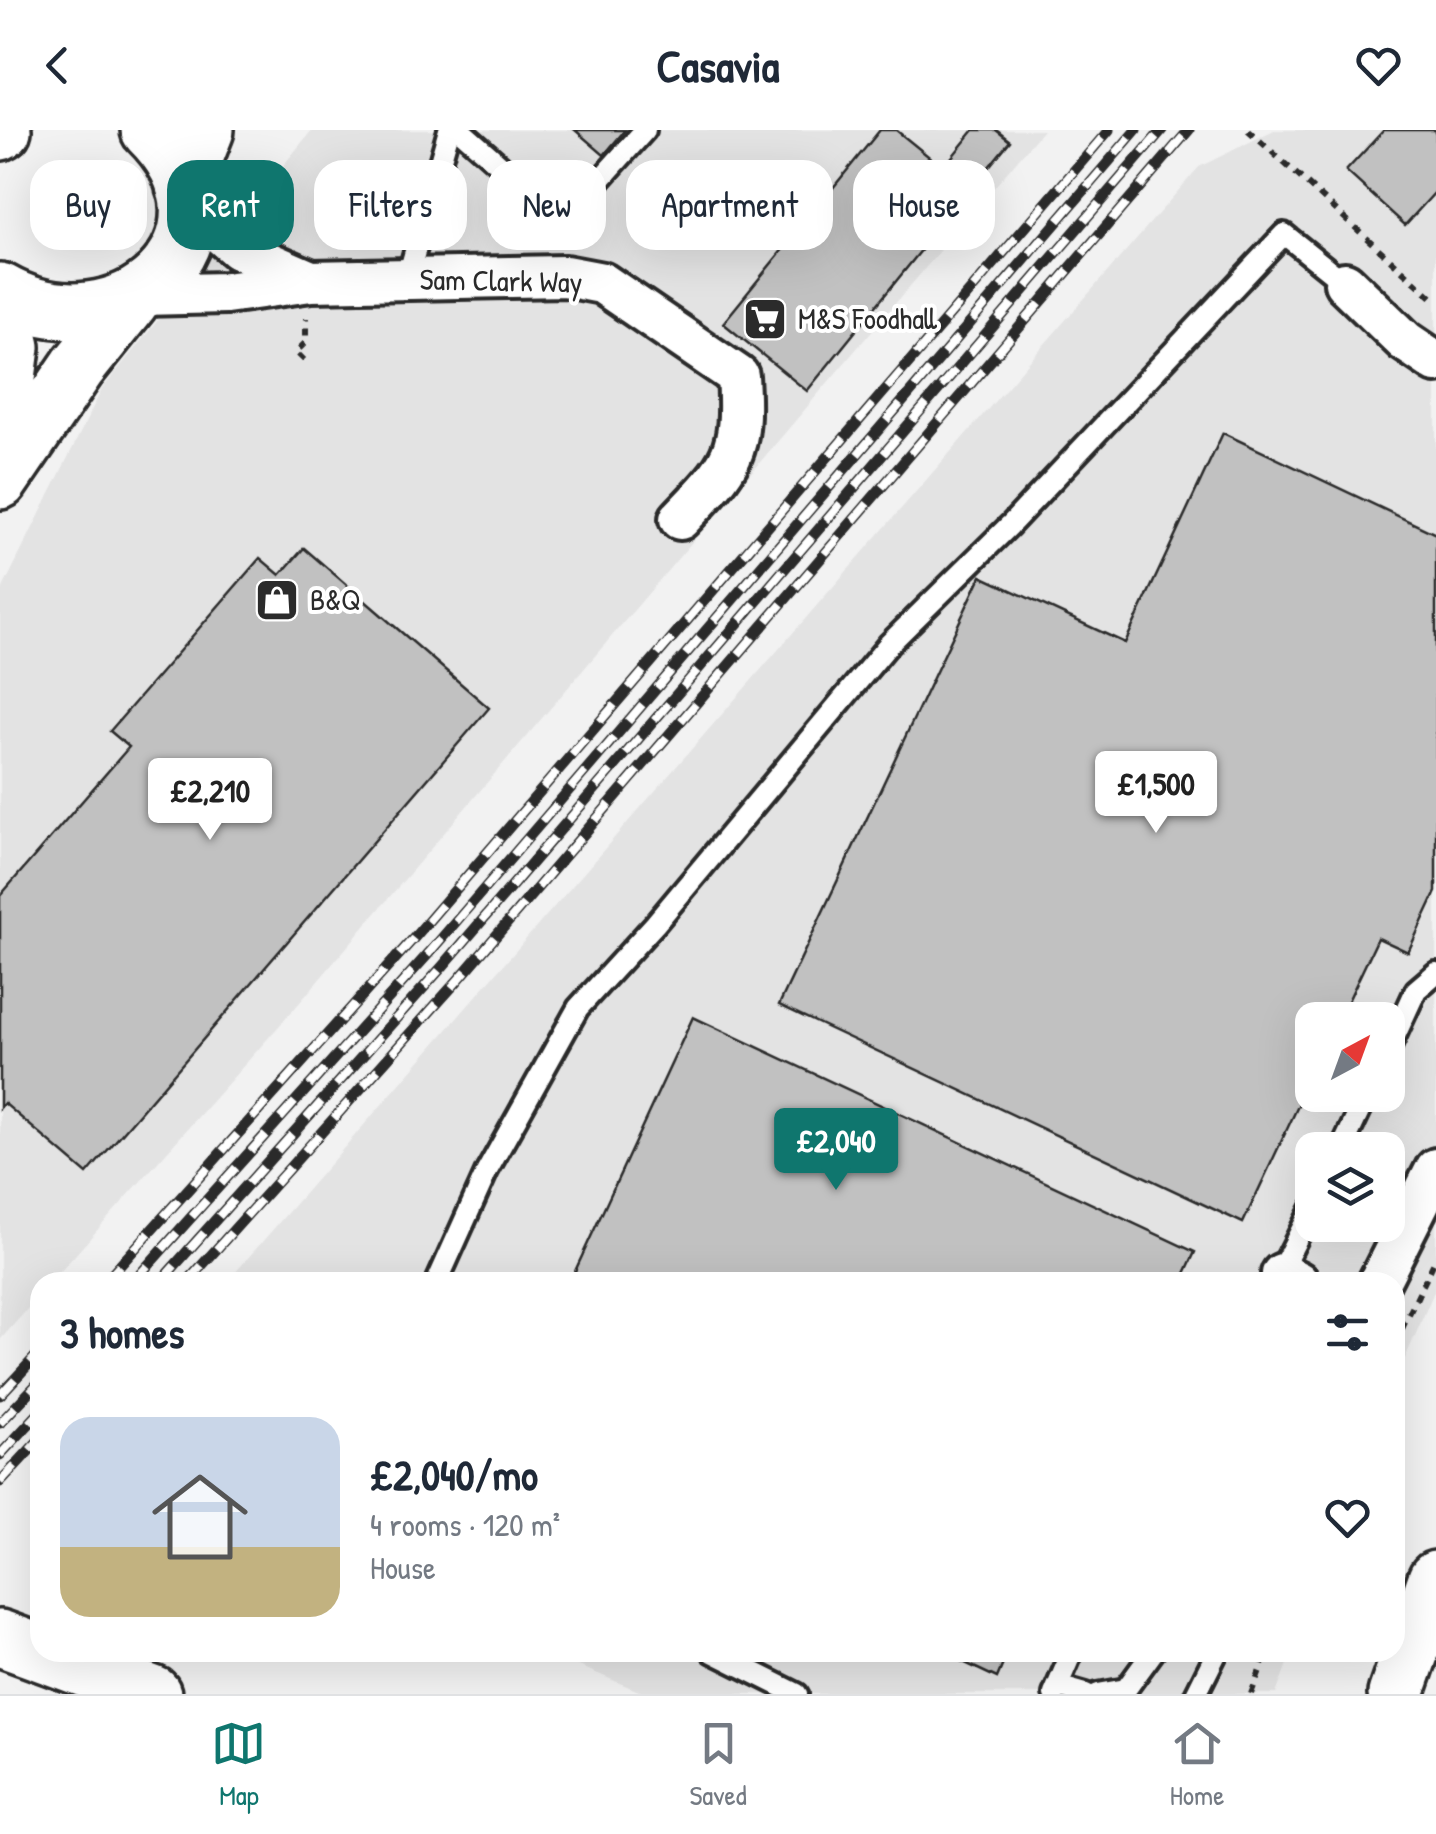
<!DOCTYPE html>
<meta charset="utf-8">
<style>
:root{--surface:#fff;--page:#f6f6f7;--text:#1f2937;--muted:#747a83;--line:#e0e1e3;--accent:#0f766e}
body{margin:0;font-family:"Patrick Hand",sans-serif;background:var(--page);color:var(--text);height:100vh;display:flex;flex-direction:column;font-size:38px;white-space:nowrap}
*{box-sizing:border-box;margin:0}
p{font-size:32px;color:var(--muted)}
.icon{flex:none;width:55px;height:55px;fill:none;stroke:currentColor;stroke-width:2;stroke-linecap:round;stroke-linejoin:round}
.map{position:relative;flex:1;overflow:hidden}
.panel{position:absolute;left:30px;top:1142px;width:1375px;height:390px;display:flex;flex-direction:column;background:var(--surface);border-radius:30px;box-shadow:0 10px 40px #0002}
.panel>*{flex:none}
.hud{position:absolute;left:30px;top:30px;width:1378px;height:90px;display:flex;gap:20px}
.needle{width:65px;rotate:41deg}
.controls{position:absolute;left:1295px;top:872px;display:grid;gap:20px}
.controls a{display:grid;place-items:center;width:110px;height:110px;border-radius:20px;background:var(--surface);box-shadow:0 10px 40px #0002;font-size:50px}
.price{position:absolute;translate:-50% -85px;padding:0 22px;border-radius:10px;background:#fff;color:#222;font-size:32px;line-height:65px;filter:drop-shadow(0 2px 5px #0008)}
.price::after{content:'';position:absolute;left:50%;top:60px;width:30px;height:22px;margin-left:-15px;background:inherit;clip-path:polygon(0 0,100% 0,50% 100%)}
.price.on{background:var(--accent);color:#fff}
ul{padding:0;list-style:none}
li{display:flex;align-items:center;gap:30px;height:250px;padding:0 30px}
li+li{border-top:2px solid var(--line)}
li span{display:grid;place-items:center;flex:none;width:280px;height:200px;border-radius:30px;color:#555}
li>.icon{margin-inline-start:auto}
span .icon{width:120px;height:120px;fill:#fffc;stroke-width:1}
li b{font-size:42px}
h2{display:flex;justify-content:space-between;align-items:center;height:120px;padding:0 30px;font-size:42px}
.chip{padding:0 35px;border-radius:30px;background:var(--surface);box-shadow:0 10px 40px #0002;font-size:35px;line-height:90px}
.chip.on{background:var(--accent);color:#fff}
header{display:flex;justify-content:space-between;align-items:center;height:130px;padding:0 30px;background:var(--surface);font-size:45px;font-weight:800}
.tabs{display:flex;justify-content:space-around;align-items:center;height:140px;border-top:2px solid var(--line);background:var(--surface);font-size:28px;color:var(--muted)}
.tabs a{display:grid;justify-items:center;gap:5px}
.tabs .on{color:var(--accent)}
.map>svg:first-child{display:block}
.built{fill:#e3e3e3;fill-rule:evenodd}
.building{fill:#c1c1c1;stroke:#2b2b2b;stroke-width:2.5}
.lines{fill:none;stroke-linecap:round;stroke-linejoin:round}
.lane-casing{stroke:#2b2b2b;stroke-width:28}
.street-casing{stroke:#2b2b2b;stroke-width:48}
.secondary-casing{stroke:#2b2b2b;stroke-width:62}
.primary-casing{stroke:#2b2b2b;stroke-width:62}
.highway-casing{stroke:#2b2b2b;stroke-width:62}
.path{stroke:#2b2b2b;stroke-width:6;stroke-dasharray:8 8;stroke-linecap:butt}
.lane{stroke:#fff;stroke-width:20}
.street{stroke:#fff;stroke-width:40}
.secondary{stroke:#fff;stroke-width:55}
.primary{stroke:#fff;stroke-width:55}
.highway{stroke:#fff;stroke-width:55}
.rail-casing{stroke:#2b2b2b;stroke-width:11}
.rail{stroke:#fff;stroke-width:8;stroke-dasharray:22;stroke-linecap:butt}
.labels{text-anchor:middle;stroke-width:8;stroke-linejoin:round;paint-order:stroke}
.street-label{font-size:30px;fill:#2b2b2b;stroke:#fff}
.poi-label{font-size:30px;fill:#2b2b2b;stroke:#fff;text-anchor:start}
</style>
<header><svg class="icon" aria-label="back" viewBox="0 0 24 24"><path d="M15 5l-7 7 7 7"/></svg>Casavia<svg class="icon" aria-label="heart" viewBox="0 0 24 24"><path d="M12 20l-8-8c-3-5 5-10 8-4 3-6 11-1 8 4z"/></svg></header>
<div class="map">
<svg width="1436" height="1564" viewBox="0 0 1436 1564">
<rect width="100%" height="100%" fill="#f2f2f2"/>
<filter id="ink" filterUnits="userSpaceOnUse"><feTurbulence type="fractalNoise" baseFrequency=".01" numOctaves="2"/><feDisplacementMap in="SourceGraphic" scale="20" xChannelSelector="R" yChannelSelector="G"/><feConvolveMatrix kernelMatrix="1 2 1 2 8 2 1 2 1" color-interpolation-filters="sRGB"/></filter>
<g filter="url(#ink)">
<path class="built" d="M312 0H1043L295 878 51 1152H40V1165L0 1210V464L102 259Z
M1274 0H1436V1157L1395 1252V1152H227L1199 37ZM1312 890H1388V965H1312ZM1312 1020H1388V1095H1312Z
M548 1523H1291L1276 1564H646Z"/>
<path class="building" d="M575 0H625L604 25Z
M880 0H896L970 60 807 261 723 193Z
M974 0H996L1010 11 970 60 943 38Z
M1384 0H1436V61L1405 95 1346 41Z
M1223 303 1436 404V762L1408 822 1378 808 1339 890H1312V946L1243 1093 779 875 981 446 1125 513Z
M304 418 489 578 87 1044 4 973 0 978V766L129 617 110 601 260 428 280 445Z
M693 887 1195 1122 1181 1152H570Z
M942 1522H1008L997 1548Z"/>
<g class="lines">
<g class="lane-casing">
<path id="lane" d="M460 0 563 91 645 0
M407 150 449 0
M1388 921 1416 860 1436 843
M1341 1020 1367 965
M1277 1148 1312 1079
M437 1152 487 1041 578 878 655 794 889 514 1010 395 1284 104 1345 153
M713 1522 797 1564
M1058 1556 1086 1564
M1054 1564 1072 1522
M1098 1564 1126 1559 1153 1522
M1196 1564 1217 1522"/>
</g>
<g class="street-casing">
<path id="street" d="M190 77 238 119 311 151
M1345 153 1405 211 1436 232
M141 165 226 163 311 151 565 146 602 153 738 246C743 324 733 334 680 389
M1282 1144 1298 1152
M1379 1152 1436 1039"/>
</g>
<g class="secondary-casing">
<path id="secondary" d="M0 2 3 0
M184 56 206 0
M0 161C121 230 257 106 149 0
M0 169 12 217 0 308
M0 351 78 237 131 171"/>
</g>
<g class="primary-casing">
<path id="primary" d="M1396 1564 1436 1449"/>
</g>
<g class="highway-casing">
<path id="highway" d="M0 1508 153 1564"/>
</g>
<path class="path" d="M1248 0 1436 171
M304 230 296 222 306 212V188
M1395 1213 1436 1128
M1251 1564 1267 1522"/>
<use href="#lane" class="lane"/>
<use href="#street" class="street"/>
<use href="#secondary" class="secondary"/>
<use href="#primary" class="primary"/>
<use href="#highway" class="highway"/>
<g class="rail-casing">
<path id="rail" d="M105 1152 413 809 1109 0
M133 1152 429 823 1136 0
M160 1152 443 836 1162 0
M187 1152 459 849 1189 0
M0 1265 40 1222
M0 1293 40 1251
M0 1325 40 1282
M0 1352 40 1309"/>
</g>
<use href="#rail" class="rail"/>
</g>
</g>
<defs>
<g id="supermarket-square" transform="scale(2.25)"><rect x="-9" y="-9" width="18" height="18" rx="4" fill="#2b2b2b" stroke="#fff"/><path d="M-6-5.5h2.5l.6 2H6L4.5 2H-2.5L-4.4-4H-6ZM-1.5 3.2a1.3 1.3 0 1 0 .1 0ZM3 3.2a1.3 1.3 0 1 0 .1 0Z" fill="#fff"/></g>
<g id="shop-square" transform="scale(2.25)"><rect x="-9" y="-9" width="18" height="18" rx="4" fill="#2b2b2b" stroke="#fff"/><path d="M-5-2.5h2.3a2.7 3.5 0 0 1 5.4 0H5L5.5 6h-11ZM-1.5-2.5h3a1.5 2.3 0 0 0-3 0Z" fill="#fff"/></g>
</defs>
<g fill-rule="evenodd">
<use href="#supermarket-square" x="765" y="189"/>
<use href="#shop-square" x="277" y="470"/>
</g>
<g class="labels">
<g class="street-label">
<text transform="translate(501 151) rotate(1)" y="10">Sam Clark Way</text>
</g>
<g class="poi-label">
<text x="798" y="199">M&amp;S Foodhall</text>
<text x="310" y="480">B&amp;Q</text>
</g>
</g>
</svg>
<div class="controls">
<a><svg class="needle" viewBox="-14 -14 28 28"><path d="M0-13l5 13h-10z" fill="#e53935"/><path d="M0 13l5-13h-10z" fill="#747a83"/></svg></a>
<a><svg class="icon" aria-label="layers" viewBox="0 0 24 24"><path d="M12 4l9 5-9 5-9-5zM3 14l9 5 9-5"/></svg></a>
</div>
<b class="price" style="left:1156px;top:706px">£1,500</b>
<b class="price" style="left:210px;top:713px">£2,210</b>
<b class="price on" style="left:836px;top:1063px">£2,040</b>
<div class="hud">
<a class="chip">Buy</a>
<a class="chip on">Rent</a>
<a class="chip">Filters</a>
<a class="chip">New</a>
<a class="chip">Apartment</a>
<a class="chip">House</a>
</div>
<section class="panel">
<h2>3 homes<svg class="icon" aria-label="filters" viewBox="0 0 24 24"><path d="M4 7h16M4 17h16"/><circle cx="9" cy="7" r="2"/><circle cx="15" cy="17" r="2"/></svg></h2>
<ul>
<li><span style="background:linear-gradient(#c9d6e8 65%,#c2b280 0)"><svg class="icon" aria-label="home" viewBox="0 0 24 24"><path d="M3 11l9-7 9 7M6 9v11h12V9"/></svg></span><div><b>£2,040/mo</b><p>4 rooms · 120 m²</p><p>House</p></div><svg class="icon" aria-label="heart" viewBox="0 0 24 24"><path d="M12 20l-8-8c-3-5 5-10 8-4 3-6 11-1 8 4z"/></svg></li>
</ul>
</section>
</div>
<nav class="tabs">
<a class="on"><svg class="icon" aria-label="map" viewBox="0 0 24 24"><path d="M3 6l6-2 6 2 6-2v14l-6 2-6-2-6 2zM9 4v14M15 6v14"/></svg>Map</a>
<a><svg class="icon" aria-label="saved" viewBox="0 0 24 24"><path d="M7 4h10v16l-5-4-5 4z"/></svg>Saved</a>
<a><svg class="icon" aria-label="home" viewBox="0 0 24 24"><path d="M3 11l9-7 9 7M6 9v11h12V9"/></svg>Home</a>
</nav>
